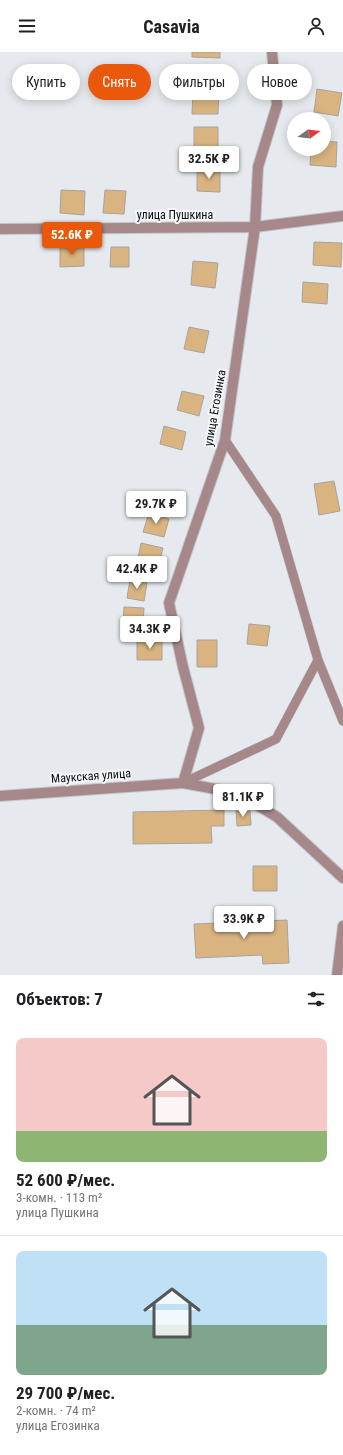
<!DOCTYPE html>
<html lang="ru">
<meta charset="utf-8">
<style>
:root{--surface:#fff;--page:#f2f2f2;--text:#202124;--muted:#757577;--line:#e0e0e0;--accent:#ea580c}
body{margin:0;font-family:"Roboto Condensed",sans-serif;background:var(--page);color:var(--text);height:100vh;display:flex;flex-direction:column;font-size:15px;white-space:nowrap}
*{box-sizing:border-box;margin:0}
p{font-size:13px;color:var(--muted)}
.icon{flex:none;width:22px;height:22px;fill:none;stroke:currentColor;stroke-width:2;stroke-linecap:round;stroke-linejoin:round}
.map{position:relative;height:923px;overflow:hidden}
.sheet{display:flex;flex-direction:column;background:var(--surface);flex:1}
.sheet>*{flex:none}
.guide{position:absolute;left:12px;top:12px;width:319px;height:36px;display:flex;gap:8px}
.needle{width:26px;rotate:75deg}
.tools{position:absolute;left:287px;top:60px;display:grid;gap:8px}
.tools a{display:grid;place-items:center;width:44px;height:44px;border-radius:50%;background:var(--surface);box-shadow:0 2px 10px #0003;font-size:20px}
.price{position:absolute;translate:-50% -34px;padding:0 9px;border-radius:4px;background:#fff;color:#222;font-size:13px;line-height:26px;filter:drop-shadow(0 1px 2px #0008)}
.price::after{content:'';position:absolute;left:50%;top:24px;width:12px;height:9px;margin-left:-6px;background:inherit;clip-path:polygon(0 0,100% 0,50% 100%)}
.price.current{background:var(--accent);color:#fff}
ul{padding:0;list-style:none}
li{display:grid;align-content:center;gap:8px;height:212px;padding:0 16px}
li+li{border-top:1px solid var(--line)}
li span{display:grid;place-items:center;height:124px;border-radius:8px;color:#555}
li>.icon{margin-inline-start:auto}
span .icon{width:72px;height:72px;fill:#fffc;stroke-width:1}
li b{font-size:17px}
h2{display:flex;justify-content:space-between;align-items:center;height:48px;padding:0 16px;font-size:17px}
.tag{padding:0 14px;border-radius:18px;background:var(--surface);box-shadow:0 2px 10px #0003;font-size:14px;line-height:36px}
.tag.current{background:var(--accent);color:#fff}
header{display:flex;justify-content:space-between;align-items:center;height:52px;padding:0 16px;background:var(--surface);font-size:18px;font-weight:700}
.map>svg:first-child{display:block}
.building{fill:#dab480;stroke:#a6a3a0}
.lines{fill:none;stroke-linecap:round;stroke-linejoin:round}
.service-casing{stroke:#c3c6c9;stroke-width:10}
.minor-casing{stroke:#c3c6c9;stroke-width:12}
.service{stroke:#a6888a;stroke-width:9}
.minor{stroke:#a6888a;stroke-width:10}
.labels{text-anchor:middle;stroke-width:4;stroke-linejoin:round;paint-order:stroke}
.street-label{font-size:12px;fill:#0b0c0d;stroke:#f4f7fa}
</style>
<header><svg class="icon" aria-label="menu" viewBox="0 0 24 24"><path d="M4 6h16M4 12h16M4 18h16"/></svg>Casavia<svg class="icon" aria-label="person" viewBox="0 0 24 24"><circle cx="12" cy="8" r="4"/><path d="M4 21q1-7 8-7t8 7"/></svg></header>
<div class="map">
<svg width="343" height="923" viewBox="0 0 343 923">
<rect width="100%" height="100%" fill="#e6e9ed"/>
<path class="building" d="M192 0H220V6L192 5Z
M317 37 342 41 338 64 314 60Z
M193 38H219L218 62H192Z
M194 75H218V96H194Z
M324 89 337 90 336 115 310 113 311 97H324Z
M197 116H220V140L197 139Z
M61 138 85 139 84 163 60 161Z
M105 138 126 139 124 162 103 161Z
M314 190 342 191 341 215 313 213Z
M60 194H84V214L60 215Z
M111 195H129V215H110Z
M193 209 218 211 215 236 191 233Z
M303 230 328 232 327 252 302 250Z
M189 275 209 279 204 301 184 297Z
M182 339 204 344 199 364 177 358Z
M164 374 186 380 182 398 160 392Z
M334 429 340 459 319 463 314 432Z
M149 461 169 467 164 485 143 480Z
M141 491 163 496 158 516 137 511Z
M130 528 147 531 144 549 127 546Z
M124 555 144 556 143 572 123 570Z
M249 572 270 574 267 594 247 592Z
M137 587H162V608H137Z
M197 588H217V615H197Z
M224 758V774H211L212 791 133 792V760Z
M236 759H250L251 773 237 774Z
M253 814H277V839H253Z
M287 868 289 911 263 912 262 903 196 906 194 872Z"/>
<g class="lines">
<g class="service-casing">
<path id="service" d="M225 388 276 464 318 608 343 669
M183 731 276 687 318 608"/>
</g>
<g class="minor-casing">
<path id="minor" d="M0 177 255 175 343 164
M183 731 199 676 183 615 169 551 225 388 255 175 258 115 277 53 272 0
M0 744 183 731 237 741 277 765 343 826
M337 923 343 874"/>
</g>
<use href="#service" class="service"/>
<use href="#minor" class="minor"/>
</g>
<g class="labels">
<g class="street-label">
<text x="175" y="167">улица Пушкина</text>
<text transform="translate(215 356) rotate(-80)" y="4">улица Егозинка</text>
<text transform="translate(91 724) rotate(-4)" y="4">Маукская улица</text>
</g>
</g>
</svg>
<div class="tools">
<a><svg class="needle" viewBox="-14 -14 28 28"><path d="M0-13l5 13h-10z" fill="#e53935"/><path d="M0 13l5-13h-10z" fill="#757577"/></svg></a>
</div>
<b class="price" style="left:209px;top:128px">32.5K ₽</b>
<b class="price current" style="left:72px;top:204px">52.6K ₽</b>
<b class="price" style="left:156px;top:473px">29.7K ₽</b>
<b class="price" style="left:137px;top:538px">42.4K ₽</b>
<b class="price" style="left:150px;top:598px">34.3K ₽</b>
<b class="price" style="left:243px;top:766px">81.1K ₽</b>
<b class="price" style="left:244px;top:888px">33.9K ₽</b>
<div class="guide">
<a class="tag">Купить</a>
<a class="tag current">Снять</a>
<a class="tag">Фильтры</a>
<a class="tag">Новое</a>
</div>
</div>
<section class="sheet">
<h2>Объектов: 7<svg class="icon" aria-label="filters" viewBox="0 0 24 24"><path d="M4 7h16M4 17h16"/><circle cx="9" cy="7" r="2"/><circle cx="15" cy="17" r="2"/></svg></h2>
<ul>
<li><span style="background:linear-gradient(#f6c9c9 75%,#8fb573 0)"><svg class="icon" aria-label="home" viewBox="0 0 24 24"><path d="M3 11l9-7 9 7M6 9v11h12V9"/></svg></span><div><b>52 600 ₽/мес.</b><p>3-комн. · 113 m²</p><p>улица Пушкина</p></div></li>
<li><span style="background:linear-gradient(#bfe0f5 60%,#7fa58c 0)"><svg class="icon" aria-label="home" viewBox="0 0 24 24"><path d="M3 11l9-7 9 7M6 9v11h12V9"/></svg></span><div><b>29 700 ₽/мес.</b><p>2-комн. · 74 m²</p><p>улица Егозинка</p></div></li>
</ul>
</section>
